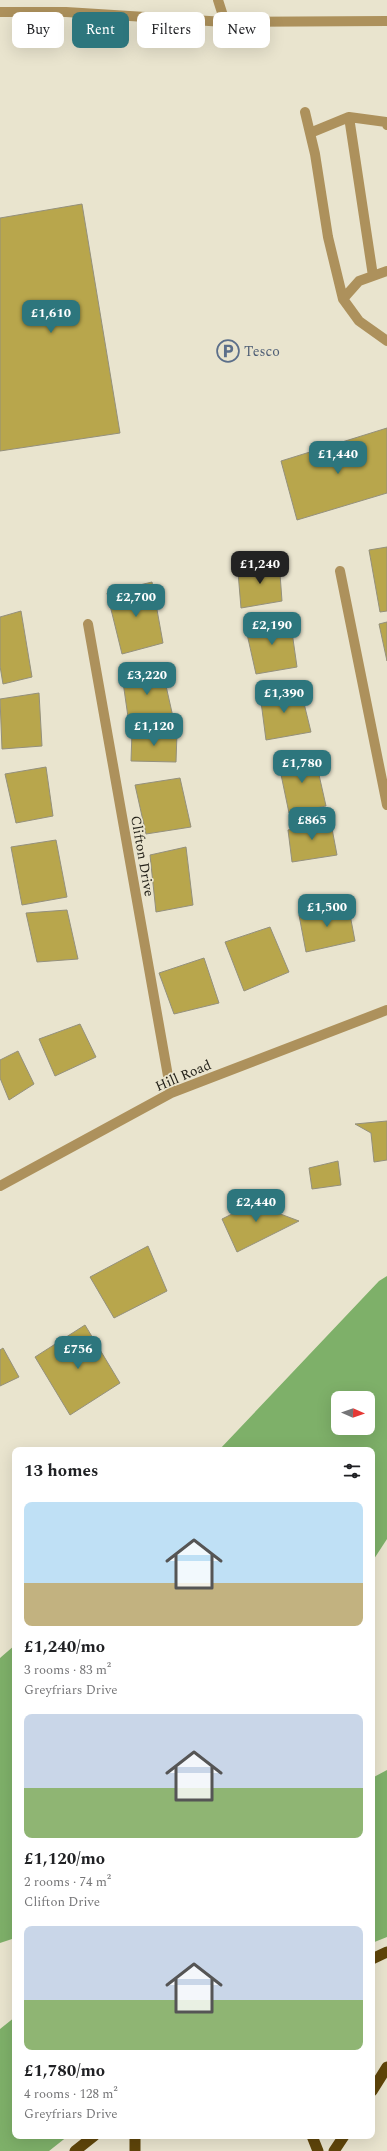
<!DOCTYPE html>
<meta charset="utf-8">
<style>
:root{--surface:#fff;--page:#f2f2f2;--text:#202124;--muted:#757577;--accent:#2d767d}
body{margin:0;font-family:Spectral,serif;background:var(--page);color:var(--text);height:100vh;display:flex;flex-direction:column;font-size:15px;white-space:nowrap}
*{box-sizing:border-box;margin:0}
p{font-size:13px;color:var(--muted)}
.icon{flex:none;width:22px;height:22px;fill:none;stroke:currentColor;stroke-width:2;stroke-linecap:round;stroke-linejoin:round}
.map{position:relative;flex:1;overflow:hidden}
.panel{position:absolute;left:12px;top:1447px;width:363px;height:692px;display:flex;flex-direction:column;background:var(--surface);border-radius:8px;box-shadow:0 4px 16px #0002}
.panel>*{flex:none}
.top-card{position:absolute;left:12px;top:12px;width:363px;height:36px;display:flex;gap:8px}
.needle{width:26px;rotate:92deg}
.controls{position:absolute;left:331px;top:1391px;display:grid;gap:8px}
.controls a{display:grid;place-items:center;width:44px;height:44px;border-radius:8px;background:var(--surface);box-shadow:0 4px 16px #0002;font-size:20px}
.price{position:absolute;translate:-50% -34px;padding:0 9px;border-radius:8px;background:var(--accent);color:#fff;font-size:13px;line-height:26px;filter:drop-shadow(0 1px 2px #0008)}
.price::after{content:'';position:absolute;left:50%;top:24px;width:12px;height:9px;margin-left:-6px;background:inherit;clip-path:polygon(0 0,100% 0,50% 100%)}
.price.active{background:#222;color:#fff}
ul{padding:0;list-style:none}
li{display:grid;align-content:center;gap:8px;height:212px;padding:0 12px}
li span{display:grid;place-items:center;height:124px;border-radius:8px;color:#555}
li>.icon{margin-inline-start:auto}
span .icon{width:72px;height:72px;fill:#fffc;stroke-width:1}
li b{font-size:17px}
h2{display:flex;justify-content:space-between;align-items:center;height:48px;padding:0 12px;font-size:17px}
.tag{padding:0 14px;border-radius:8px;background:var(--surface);box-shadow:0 4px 16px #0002;font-size:14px;line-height:36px}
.tag.active{background:var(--accent);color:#fff}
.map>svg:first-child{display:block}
.forest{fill:#7eb069;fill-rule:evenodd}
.building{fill:#b8a64c;stroke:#94907c}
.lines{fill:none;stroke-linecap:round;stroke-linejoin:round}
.service{stroke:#ad915c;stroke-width:10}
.minor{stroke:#ad915c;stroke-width:10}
.tertiary{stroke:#ad915c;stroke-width:10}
.trunk{stroke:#5f450a;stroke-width:11}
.labels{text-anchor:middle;stroke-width:3.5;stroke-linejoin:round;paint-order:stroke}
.service-label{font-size:14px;fill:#4e5e75;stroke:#e9e4ce;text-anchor:start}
.street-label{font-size:14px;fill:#201e16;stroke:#e9e4ce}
</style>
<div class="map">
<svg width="387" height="2151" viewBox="0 0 387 2151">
<rect width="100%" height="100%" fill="#e9e4ce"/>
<path class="forest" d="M387 1276V1539L372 1562V1450H219L379 1281ZM338 1398H368V1428H338Z
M15 1645V1938L0 1943V1658Z
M387 1770V1937L372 1943V1778Z
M15 2017V2136H68L49 2151H0V2029Z"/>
<path class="building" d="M82 204 120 433 0 451V218Z
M387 428V493L297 520 281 461Z
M387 547V611L380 612 369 550Z
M279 560 282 601 241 608 238 572Z
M152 582 163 643 122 654 107 593Z
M21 611 32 677 3 684 0 666V617Z
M290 618 297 667 256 674 245 625Z
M387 622V661L379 624Z
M162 668 173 717 129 724 122 675Z
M300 687 311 732 266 740 260 694Z
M39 693 42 746 2 749 0 699Z
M132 732 177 733 176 762 131 761Z
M315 757 326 806 289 813 278 760Z
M46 767 53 816 16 823 5 774Z
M180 778 191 827 146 834 135 785Z
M330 818 337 855 292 862 288 830Z
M56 840 67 897 22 905 11 847Z
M186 847 193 905 156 912 150 855Z
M348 904 355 941 306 952 299 915Z
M67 910 78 959 37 962 26 913Z
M270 927 289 972 244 991 225 942Z
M204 958 219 1003 174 1014 159 973Z
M80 1024 96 1057 55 1076 39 1039Z
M18 1051 34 1084 9 1100 0 1078V1060Z
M387 1121V1160L374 1162 371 1133 355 1124Z
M338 1161 341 1185 312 1189 309 1168Z
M276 1192 275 1212 299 1221 237 1252 222 1219Z
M148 1246 167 1291 114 1318 90 1277Z
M85 1325 120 1383 70 1415 35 1357Z
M3 1348 19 1377 0 1386V1350Z"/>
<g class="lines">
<path class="service" d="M305 112 315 154 328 237 343 299 359 321 387 341
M349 117 373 276
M310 133 349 117 386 122 387 125
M343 299 359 281 387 271"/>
<path class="minor" d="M218 0 225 22
M340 571 387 805
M88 624 171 1093
M0 1186 171 1093 387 1010"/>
<path class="tertiary" d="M0 12H66L225 22 387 21"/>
<path class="trunk" d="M372 1959 387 1952
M372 2091 387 2067
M312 2136 318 2151
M75 2151 94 2136
M135 2151V2136
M334 2151 344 2136"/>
</g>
<defs>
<g id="parking-ring" transform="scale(1.15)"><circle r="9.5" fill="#e9e4ce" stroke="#5c6f8a" stroke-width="1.5"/><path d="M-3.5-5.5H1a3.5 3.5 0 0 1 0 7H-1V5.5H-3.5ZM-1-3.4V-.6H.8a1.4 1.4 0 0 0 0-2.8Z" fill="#5c6f8a"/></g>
</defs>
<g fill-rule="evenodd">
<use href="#parking-ring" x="228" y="351"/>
</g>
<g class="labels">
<g class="service-label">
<text x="244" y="356">Tesco</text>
</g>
<g class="street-label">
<text transform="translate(143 856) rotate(80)" y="5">Clifton Drive</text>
<text transform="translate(183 1075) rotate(-23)" y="5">Hill Road</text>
</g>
</g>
</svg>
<div class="controls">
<a><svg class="needle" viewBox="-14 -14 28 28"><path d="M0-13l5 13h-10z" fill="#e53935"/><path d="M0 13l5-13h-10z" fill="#757577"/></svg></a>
</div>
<b class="price" style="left:51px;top:334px">£1,610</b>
<b class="price" style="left:338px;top:475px">£1,440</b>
<b class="price active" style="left:260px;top:585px">£1,240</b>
<b class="price" style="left:136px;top:618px">£2,700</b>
<b class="price" style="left:272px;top:646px">£2,190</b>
<b class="price" style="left:147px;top:696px">£3,220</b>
<b class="price" style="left:284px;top:714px">£1,390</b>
<b class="price" style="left:154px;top:747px">£1,120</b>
<b class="price" style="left:302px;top:784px">£1,780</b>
<b class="price" style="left:312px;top:841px">£865</b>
<b class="price" style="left:327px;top:928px">£1,500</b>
<b class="price" style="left:256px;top:1223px">£2,440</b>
<b class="price" style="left:78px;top:1370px">£756</b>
<div class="top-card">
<a class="tag">Buy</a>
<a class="tag active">Rent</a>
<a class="tag">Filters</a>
<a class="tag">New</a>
</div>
<section class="panel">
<h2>13 homes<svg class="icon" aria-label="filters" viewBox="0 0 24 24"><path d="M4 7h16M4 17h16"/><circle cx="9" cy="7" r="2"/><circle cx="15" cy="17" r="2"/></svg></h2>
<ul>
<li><span style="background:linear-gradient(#bfe0f5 65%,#c2b280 0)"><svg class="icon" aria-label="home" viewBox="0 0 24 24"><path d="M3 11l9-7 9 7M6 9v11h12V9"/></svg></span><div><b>£1,240/mo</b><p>3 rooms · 83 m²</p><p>Greyfriars Drive</p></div></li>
<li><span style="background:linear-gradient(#c9d6e8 60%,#8fb573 0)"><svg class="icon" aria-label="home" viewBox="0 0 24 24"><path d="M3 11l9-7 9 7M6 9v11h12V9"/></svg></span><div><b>£1,120/mo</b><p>2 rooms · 74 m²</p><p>Clifton Drive</p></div></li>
<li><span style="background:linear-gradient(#c9d6e8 60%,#8fb573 0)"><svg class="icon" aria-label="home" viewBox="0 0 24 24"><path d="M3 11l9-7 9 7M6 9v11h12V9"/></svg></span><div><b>£1,780/mo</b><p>4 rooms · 128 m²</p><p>Greyfriars Drive</p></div></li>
</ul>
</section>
</div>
